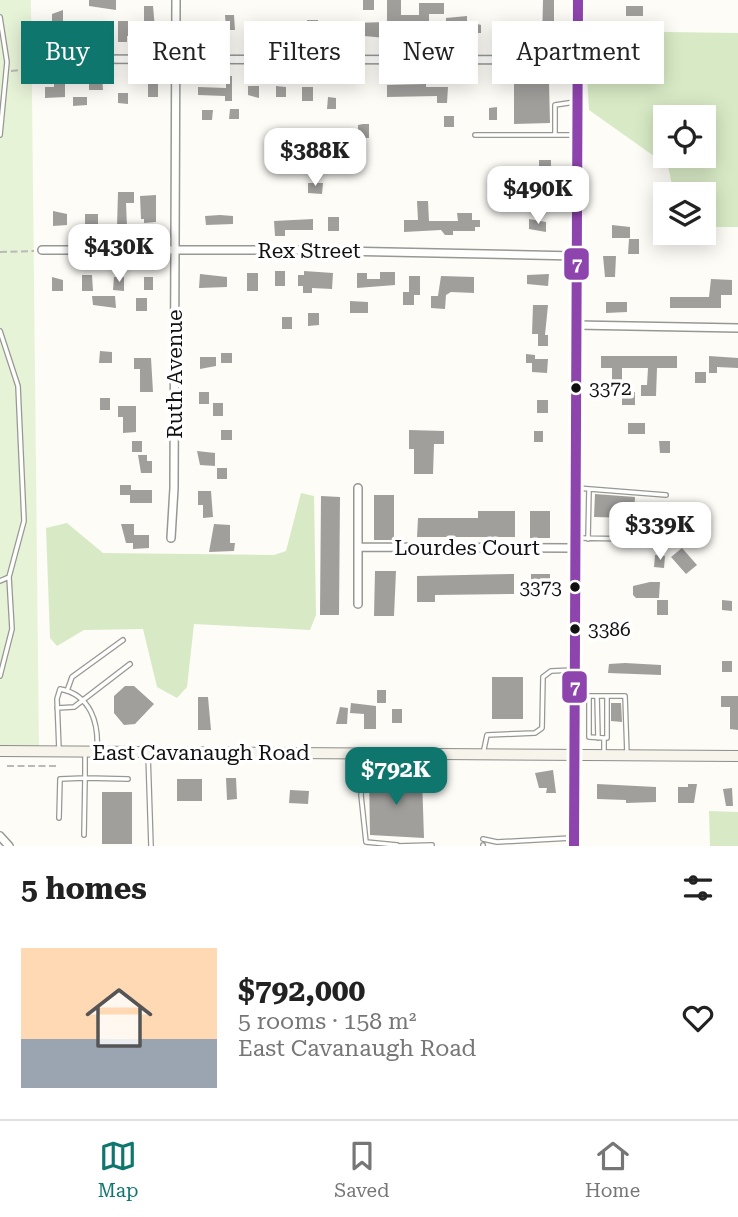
<!DOCTYPE html>
<meta charset="utf-8">
<style>
:root{--surface:#fff;--page:#f6f6f6;--text:#222;--muted:#767676;--line:#e0e0e0;--accent:#0f766e}
body{margin:0;font-family:"Roboto Serif",serif;background:var(--page);color:var(--text);height:100vh;display:flex;flex-direction:column;font-size:26px;white-space:nowrap}
*{box-sizing:border-box;margin:0}
p{font-size:23px;color:var(--muted)}
.icon{flex:none;width:38px;height:38px;fill:none;stroke:currentColor;stroke-width:2;stroke-linecap:round;stroke-linejoin:round}
.map{position:relative;height:846px;overflow:hidden}
.sheet{display:flex;flex-direction:column;background:var(--surface);flex:1}
.sheet>*{flex:none}
.top-card{position:absolute;left:21px;top:21px;width:696px;height:63px;display:flex;gap:14px}
.tools{position:absolute;left:653px;top:105px;display:grid;gap:14px}
.tools a{display:grid;place-items:center;width:63px;height:63px;border-radius:0px;background:var(--surface);box-shadow:0 4px 18px #0003;font-size:35px}
.price{position:absolute;translate:-50% -60px;padding:0 16px;border-radius:14px;background:#fff;color:#222;font-size:23px;line-height:46px;filter:drop-shadow(0 2px 4px #0008)}
.price::after{content:'';position:absolute;left:50%;top:42px;width:21px;height:16px;margin-left:-10px;background:inherit;clip-path:polygon(0 0,100% 0,50% 100%)}
.price.selected{background:var(--accent);color:#fff}
ul{padding:0;list-style:none}
li{display:flex;align-items:center;gap:21px;height:175px;padding:0 21px}
li+li{border-top:2px solid var(--line)}
li span{display:grid;place-items:center;flex:none;width:196px;height:140px;border-radius:0px;color:#555}
li>.icon{margin-inline-start:auto}
span .icon{width:84px;height:84px;fill:#fffc;stroke-width:1}
li b{font-size:30px}
h2{display:flex;justify-content:space-between;align-items:center;height:84px;padding:0 21px;font-size:30px}
.pill{padding:0 24px;border-radius:0px;background:var(--surface);box-shadow:0 4px 18px #0003;font-size:24px;line-height:63px}
.pill.selected{background:var(--accent);color:#fff}
.menu{display:flex;justify-content:space-around;align-items:center;height:98px;border-top:2px solid var(--line);background:var(--surface);font-size:19px;color:var(--muted)}
.menu a{display:grid;justify-items:center;gap:4px}
.menu .selected{color:var(--accent)}
.map>svg:first-child{display:block}
.green{fill:#e7f3d7}
.forest{fill:#d8eac5;fill-rule:evenodd}
.building{fill:#a19f9c}
.lines{fill:none;stroke-linecap:round;stroke-linejoin:round}
.lane-casing{stroke:#979795;stroke-width:6}
.street-casing{stroke:#979795;stroke-width:10}
.secondary-casing{stroke:#8e8d8b;stroke-width:12}
.path{stroke:#b9b9b8;stroke-width:2;stroke-dasharray:7 3.5;stroke-linecap:butt}
.lane{stroke:#fffffe;stroke-width:3.5}
.street{stroke:#fffffe;stroke-width:7}
.secondary{stroke:#f6f4eb;stroke-width:10}
.bus-1-casing{stroke:#fff;stroke-width:16}
.bus-1{stroke:#8e44ad;stroke-width:10}
.bus-dot{fill:#111;stroke:#fff;stroke-width:2.5}
.labels{text-anchor:middle;stroke-width:7;stroke-linejoin:round;paint-order:stroke}
.bus-label{font-size:19px;fill:#111;stroke:#fff;text-anchor:start}
.street-label{font-size:21px;fill:#111;stroke:#fff}
.line-badge{stroke:#fff;stroke-width:2.5}
.badge-label{font-size:19px;text-anchor:middle;font-weight:bold;fill:#fff}
</style>
<div class="map">
<svg width="738" height="846" viewBox="0 0 738 846">
<rect width="100%" height="100%" fill="#fdfcf7"/>
<path class="green" d="M0 0H31L39 752H0Z"/>
<path class="forest" d="M599 31 738 33V227H704V194H674L668 166 589 110 585 41ZM665 117H704V156H665Z
M301 493 314 496 316 615 310 630 194 624 187 687 177 698 157 687 143 629 84 630 57 646 50 638 46 528 67 523 103 553 274 555 286 551Z
M709 811 738 812V846H710Z"/>
<path class="building" d="M89 0H116V10L89 6Z
M363 0H374V10H363Z
M387 0H401V15H419V3H444V14H429V36L397 35V39L353 35V23L387 22Z
M543 0H554V42H542Z
M144 6H153L156 39 127 36V42H118V21H144Z
M626 6H643V16H626Z
M63 10V23H52V14Z
M225 15H234L235 30H226Z
M467 16V21L481 25V33H475V36H446V18Z
M307 20H318V35L307 34Z
M85 22H99V34H85Z
M272 23H286L285 35 271 34Z
M89 75H102L103 90H89Z
M226 76H232V101H225V96L198 95V87L226 88Z
M54 81H65V97L45 98V87H54Z
M148 83 158 84V97H148Z
M514 83H549L550 123 514 124Z
M426 84V87H448L447 103H437V96L387 97V85Z
M248 86H259V98L248 95Z
M276 86 286 87V97H276Z
M302 87H313V101H302Z
M118 93H128V104L118 103Z
M73 97H87V105L73 106Z
M328 97 336 98V109H327Z
M497 107V120H489V108Z
M230 109H239V119H229Z
M202 110H213L212 120H202Z
M444 116H454V127H444Z
M363 124H369V138H350V130H358V125Z
M539 160H551V205H539Z
M308 183H323L322 194 308 193Z
M118 192H134V203H126L127 227H117Z
M156 195V222L144 223V219H141L140 196Z
M417 201H428L429 221H458L457 213H472V220H480V227H475V231H453V235H445L441 230 404 232V220H418Z
M53 211 67 214V225L53 226Z
M85 214H98V226H85Z
M220 215 233 216V224L206 225 205 216Z
M328 217H339V231H328Z
M313 219V230H285V236H275L274 221Z
M529 219 546 222V232L529 229Z
M612 225 630 227V238H612Z
M629 239H639V254H628Z
M603 256H616L615 277H605Z
M275 271H285V286H275Z
M304 271 333 273 332 289 312 288V293H303V286H298V275H304Z
M380 272H395V285L357 288V273H367V279H380Z
M247 273H258V291H247Z
M200 274 227 277V287L199 288Z
M549 274 548 286 527 284V275Z
M82 275H92L93 291H82Z
M409 276H420V295H414V305H403V292H409Z
M441 276 474 277V293L451 292 446 295 445 309 431 308V296H438Z
M52 277 63 280V291H52Z
M114 277H124V291L113 290Z
M144 277H153V290H144Z
M711 279 732 280V295H721V308H670V297H709Z
M92 296H115L116 308 93 305Z
M136 298H147V311H136Z
M350 301 368 302V313H350Z
M606 302H627V312L606 313Z
M533 305H548L545 335H548V346H538V334H532Z
M308 313H319V325L308 326Z
M282 317H292V329H282Z
M100 351 112 352V363H99Z
M221 353H232V363H221Z
M526 354 535 355V359H548L547 373 532 372V363H526Z
M601 356H677V368H657L656 396H641V385H647L648 368H622V383H612V368H601Z
M709 356 738 358V368L717 367V373H709Z
M200 357H216V366L200 369Z
M134 358H151L153 392H140V369H134Z
M695 372H706V383H695Z
M199 392H209V404H199Z
M622 392H635V405H622Z
M100 398H110V410H100Z
M537 400H548V413H537Z
M213 403H223V416H213Z
M118 406H136V432L123 433V417H118Z
M628 423H645V434H628Z
M221 430H232V440H221Z
M409 430 444 431V444H434L433 474H414V449H409Z
M534 431H543V442H534Z
M132 441H142V452H132Z
M659 441H670V453H660Z
M197 451 215 453V466L200 465Z
M138 455H147V461H152V473H141Z
M217 468H227V479H217Z
M120 485H131V490H152V503H130V495H120Z
M198 491H211L213 517 203 518V505H198Z
M595 494 635 497 634 518 594 517Z
M374 495H394V540H374Z
M321 496 340 497 339 615H320Z
M478 511H515V537H417L418 518H478Z
M530 511H550V538H530Z
M658 514 698 517 696 532 657 529Z
M121 524H134V535H149V548L133 549V543H126Z
M214 524 230 525V543H235L234 551 209 552Z
M682 548 697 565 686 574 671 557Z
M655 555 665 556 664 568 654 567Z
M375 571H396L394 616H374Z
M514 574V594L435 595V602H417V576Z
M531 574H550V594H531Z
M650 582H660L659 598H636L633 595V586Z
M657 600H668V615H657Z
M722 600 732 601V611L722 610Z
M722 661H732V672H722Z
M625 663 661 665V675L608 673 609 664Z
M492 677H523V719H492Z
M125 686H134L154 704 135 724 124 725 114 713V696Z
M377 690H386V703H377Z
M721 696H738V730L730 729V707H721Z
M198 697H208L211 730H198Z
M351 703 376 706V729H364V714L350 713Z
M611 703H621L622 722 611 721Z
M340 707 348 708 347 724H336Z
M392 709H402V723H392Z
M553 770 556 793H546L547 788H539L535 773Z
M369 775 422 778 424 838 370 835Z
M226 778H236L237 799 227 800Z
M177 779H202V801H177Z
M597 784 656 787V802L626 803V800L597 799Z
M688 784H697L694 803H678V787H688Z
M732 788 733 806H726L723 789Z
M290 790 309 791 308 804 289 803Z
M102 792H132V844H102Z"/>
<g class="lines">
<g class="lane-casing">
<path id="lane" d="M0 17 7 62 0 135
M475 135H575
M555 135V105L575 102
M0 331 18 386 24 521 9 577 12 629 0 676
M577 488 666 495
M577 538 629 539
M588 539 589 489
M0 581 9 577
M67 691 72 677 123 640
M597 696 598 738
M57 708 74 707 130 664
M604 738H607V696
M59 750 57 699 60 689C91 695 99 723 97 751
M85 754V778L128 779
M148 754 151 846
M483 754 487 735 535 733 542 728 543 677 551 671 574 670
M604 755V738L589 737V696H625L627 754
M365 757 361 795 366 842 397 845
M59 818 60 779 85 778 84 835
M483 839 497 842 571 838
M483 845V846
M397 846 432 845"/>
</g>
<g class="street-casing">
<path id="street" d="M52 59 577 60
M42 250H290L576 256
M576 325 738 328
M358 488V604
M171 538 174 488 176 0
M359 547 575 548
M0 836 9 846"/>
</g>
<g class="secondary-casing">
<path id="secondary" d="M0 751 738 756
M574 846 578 0"/>
</g>
<path class="path" d="M11 71 45 67
M0 252 34 251
M7 766H59"/>
<use href="#lane" class="lane"/>
<use href="#street" class="street"/>
<use href="#secondary" class="secondary"/>
<g class="bus-1-casing">
<path id="bus-1" d="M574 846 578 0"/>
</g>
<use href="#bus-1" class="bus-1"/>
</g>
<g class="bus-dot">
<circle cx="576" cy="388" r="6"/>
<circle cx="575" cy="587" r="6"/>
<circle cx="575" cy="629" r="6"/>
</g>
<g class="labels">
<g class="bus-label">
<text x="589" y="395">3372</text>
<text x="562" y="594" text-anchor="end">3373</text>
<text x="588" y="636">3386</text>
</g>
<g class="street-label">
<text x="309" y="258">Rex Street</text>
<text transform="translate(175 374) rotate(-90)" y="7">Ruth Avenue</text>
<text x="467" y="555">Lourdes Court</text>
<text x="201" y="760">East Cavanaugh Road</text>
</g>
</g>
<g class="line-badge">
<rect x="563" y="247" width="27" height="34" rx="7" fill="#8e44ad"/>
<rect x="561" y="670" width="27" height="34" rx="7" fill="#8e44ad"/>
</g>
<g class="badge-label">
<text x="577" y="271">7</text>
<text x="575" y="694">7</text>
</g>
</svg>
<div class="tools">
<a><svg class="icon" aria-label="locate" viewBox="0 0 24 24"><circle cx="12" cy="12" r="6"/><path d="M12 2v4M12 18v4M2 12h4M18 12h4"/></svg></a>
<a><svg class="icon" aria-label="layers" viewBox="0 0 24 24"><path d="M12 4l9 5-9 5-9-5zM3 14l9 5 9-5"/></svg></a>
</div>
<b class="price" style="left:315px;top:188px">$388K</b>
<b class="price" style="left:538px;top:226px">$490K</b>
<b class="price" style="left:119px;top:284px">$430K</b>
<b class="price" style="left:660px;top:562px">$339K</b>
<b class="price selected" style="left:396px;top:807px">$792K</b>
<div class="top-card">
<a class="pill selected">Buy</a>
<a class="pill">Rent</a>
<a class="pill">Filters</a>
<a class="pill">New</a>
<a class="pill">Apartment</a>
</div>
</div>
<section class="sheet">
<h2>5 homes<svg class="icon" aria-label="filters" viewBox="0 0 24 24"><path d="M4 7h16M4 17h16"/><circle cx="9" cy="7" r="2"/><circle cx="15" cy="17" r="2"/></svg></h2>
<ul>
<li><span style="background:linear-gradient(#ffd9b3 65%,#9aa5b1 0)"><svg class="icon" aria-label="home" viewBox="0 0 24 24"><path d="M3 11l9-7 9 7M6 9v11h12V9"/></svg></span><div><b>$792,000</b><p>5 rooms · 158 m²</p><p>East Cavanaugh Road</p></div><svg class="icon" aria-label="heart" viewBox="0 0 24 24"><path d="M12 20l-8-8c-3-5 5-10 8-4 3-6 11-1 8 4z"/></svg></li>
</ul>
</section>
<nav class="menu">
<a class="selected"><svg class="icon" aria-label="map" viewBox="0 0 24 24"><path d="M3 6l6-2 6 2 6-2v14l-6 2-6-2-6 2zM9 4v14M15 6v14"/></svg>Map</a>
<a><svg class="icon" aria-label="saved" viewBox="0 0 24 24"><path d="M7 4h10v16l-5-4-5 4z"/></svg>Saved</a>
<a><svg class="icon" aria-label="home" viewBox="0 0 24 24"><path d="M3 11l9-7 9 7M6 9v11h12V9"/></svg>Home</a>
</nav>
